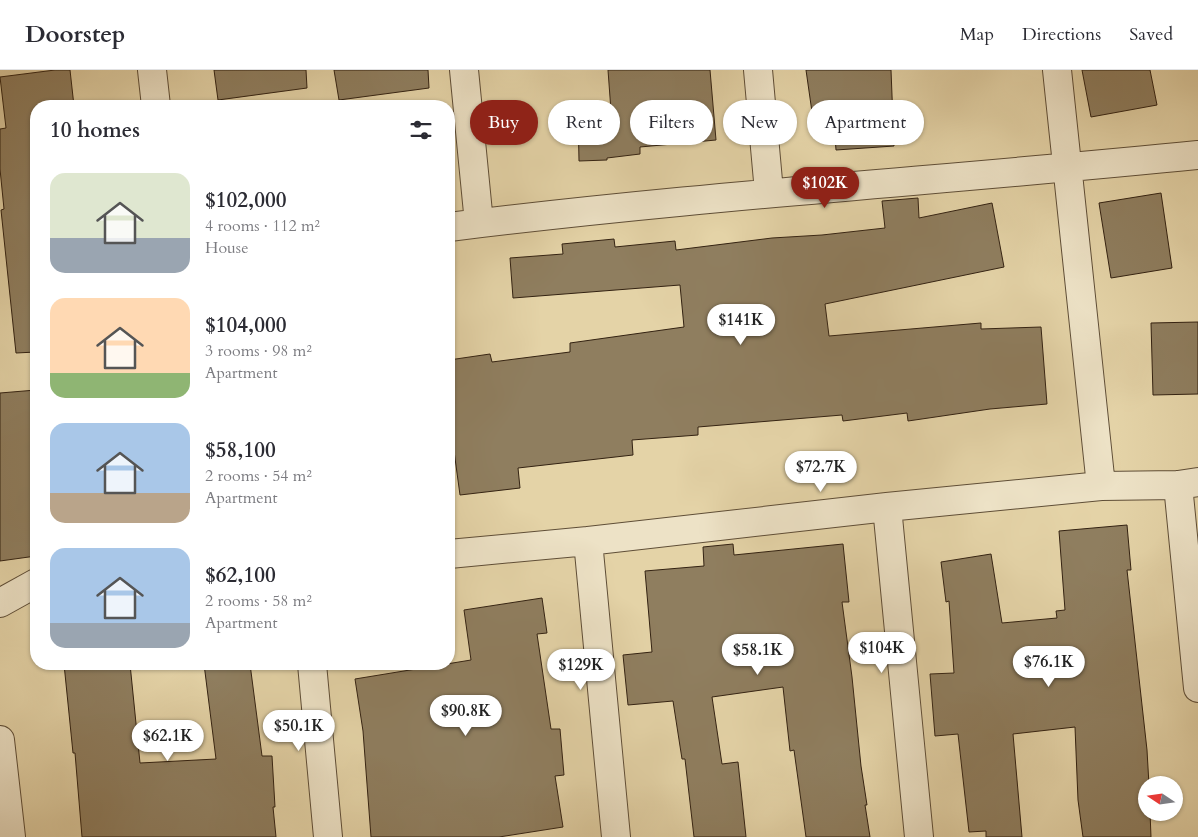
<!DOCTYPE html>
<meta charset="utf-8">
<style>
:root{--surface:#fff;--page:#f7f7f7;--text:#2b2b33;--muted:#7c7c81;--line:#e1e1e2;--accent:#8f2418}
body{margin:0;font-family:Cardo,serif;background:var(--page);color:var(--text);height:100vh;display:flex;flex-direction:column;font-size:19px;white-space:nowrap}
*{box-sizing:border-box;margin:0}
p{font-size:16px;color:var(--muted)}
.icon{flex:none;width:28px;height:28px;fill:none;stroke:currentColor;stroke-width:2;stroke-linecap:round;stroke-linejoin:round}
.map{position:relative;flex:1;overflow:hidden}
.sheet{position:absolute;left:30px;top:30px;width:425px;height:570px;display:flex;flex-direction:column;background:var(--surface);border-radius:20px;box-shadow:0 1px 4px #0004}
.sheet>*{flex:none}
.top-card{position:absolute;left:470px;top:30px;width:475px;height:45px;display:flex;gap:10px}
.needle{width:32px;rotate:283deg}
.tools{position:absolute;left:1138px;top:706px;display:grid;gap:10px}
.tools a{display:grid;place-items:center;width:45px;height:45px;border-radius:50%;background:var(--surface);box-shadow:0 1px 4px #0004;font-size:25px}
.price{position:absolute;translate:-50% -42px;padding:0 11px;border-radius:18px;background:#fff;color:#222;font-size:16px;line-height:32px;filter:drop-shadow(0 1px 2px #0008)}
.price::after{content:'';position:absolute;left:50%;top:30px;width:15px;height:11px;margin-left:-8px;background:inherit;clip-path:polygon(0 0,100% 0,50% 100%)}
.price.on{background:var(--accent);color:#fff}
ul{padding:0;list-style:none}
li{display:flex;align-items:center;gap:15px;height:125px;padding:0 20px}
li span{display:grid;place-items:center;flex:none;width:140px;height:100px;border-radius:15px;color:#555}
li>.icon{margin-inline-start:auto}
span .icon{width:60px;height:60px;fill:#fffc;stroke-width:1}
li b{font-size:21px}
h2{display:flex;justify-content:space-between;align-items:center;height:60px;padding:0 20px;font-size:21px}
.tag{padding:0 18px;border-radius:22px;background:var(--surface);box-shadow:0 1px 4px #0004;font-size:18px;line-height:45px}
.tag.on{background:var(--accent);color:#fff}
header{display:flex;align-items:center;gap:30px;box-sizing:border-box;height:70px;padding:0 25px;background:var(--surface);border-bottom:1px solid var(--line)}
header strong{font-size:24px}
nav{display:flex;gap:28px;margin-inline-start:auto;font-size:18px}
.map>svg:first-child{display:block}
.building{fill:#8f7e5f;stroke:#332212}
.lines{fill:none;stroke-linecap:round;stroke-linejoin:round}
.street-casing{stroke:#5f4e37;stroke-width:30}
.street{stroke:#ede2c6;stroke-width:28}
</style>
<header>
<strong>Doorstep</strong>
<nav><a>Map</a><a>Directions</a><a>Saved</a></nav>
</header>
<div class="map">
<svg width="1198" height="767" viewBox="0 0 1198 767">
<rect width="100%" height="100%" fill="#e4d3a7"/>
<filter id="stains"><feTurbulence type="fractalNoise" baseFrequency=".004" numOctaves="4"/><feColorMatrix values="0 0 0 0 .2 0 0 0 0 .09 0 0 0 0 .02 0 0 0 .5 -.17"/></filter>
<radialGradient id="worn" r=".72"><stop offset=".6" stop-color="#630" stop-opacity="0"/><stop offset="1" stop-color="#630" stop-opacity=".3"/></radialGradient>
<path class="building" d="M55 0H70L74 36H36V282L16 283 1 140 4 139 0 99V59L6 58 0 7Z
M214 0H306L307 18 218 30Z
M334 0H428L429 18 339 30Z
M608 0H710L716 70 640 77V84L607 88V90L579 91 578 43 611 41Z
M806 0H891L894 76 836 80 833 41 813 49Z
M1082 0H1150L1157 35 1091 47Z
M1161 123 1172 198 1111 208 1099 133Z
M918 128 919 148 992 133 1004 197 825 234 829 266 981 253V259L1041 257 1047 334 990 339 908 351 907 343 843 351 842 345 698 357V365L632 370 633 385 518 398 520 418 460 425 449 344V290L490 284 492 292 570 282V273L684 257 680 215 513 228 510 188 563 184 562 174 614 169 615 177 675 171 676 180 772 168 822 165 885 158 882 131Z
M1198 252V324L1153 325 1151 253Z
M36 320V486L0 491V323Z
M1127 455 1131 500H1127L1147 680 1149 715H1146V742H1150L1151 767H1083L1078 730 1075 657 1013 664 1022 767H986V761L969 762 958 664 935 666 930 604 954 603 949 531 946 532 941 492 991 484 1002 553 1057 548 1056 541 1065 540 1059 461Z
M733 474 734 485 843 474 849 532H842L852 607 861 696 867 735H865L870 767H806L794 680 790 681 783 617 712 627 722 694 738 692 746 767H694L685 689H682L673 631 628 635 623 585 652 582 645 501 704 496 703 477Z
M542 528 547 563 537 564 551 659H560L564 705 555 706 563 757 499 767H371L363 661 355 609 471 590 464 540Z
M64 594H130L140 693 216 689 204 594H250L262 686H272L275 737H273L276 767H82L75 683H73Z"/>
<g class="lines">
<g class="street-casing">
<path id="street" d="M152 0 156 36
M464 0 479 153
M758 0 769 122
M1057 0 1101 416
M449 157C698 126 948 110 1198 85
M1178 415 1198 618
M887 437 919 767
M588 471 616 767
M449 484 588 471 887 437 1101 416 1178 415 1198 412
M0 533 36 513
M312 594 328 767
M0 670 11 767"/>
</g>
<use href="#street" class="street"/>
</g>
<rect width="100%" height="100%" filter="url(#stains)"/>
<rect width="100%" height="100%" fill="url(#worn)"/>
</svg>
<div class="tools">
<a><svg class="needle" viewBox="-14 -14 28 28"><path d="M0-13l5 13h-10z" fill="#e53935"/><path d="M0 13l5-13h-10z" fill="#7c7c81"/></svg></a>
</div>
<b class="price on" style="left:825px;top:139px">$102K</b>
<b class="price" style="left:741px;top:276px">$141K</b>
<b class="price" style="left:821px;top:423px">$72.7K</b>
<b class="price" style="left:882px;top:604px">$104K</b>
<b class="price" style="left:758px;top:606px">$58.1K</b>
<b class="price" style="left:1049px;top:618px">$76.1K</b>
<b class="price" style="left:581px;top:621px">$129K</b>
<b class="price" style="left:466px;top:667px">$90.8K</b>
<b class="price" style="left:299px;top:682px">$50.1K</b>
<b class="price" style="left:168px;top:692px">$62.1K</b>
<div class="top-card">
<a class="tag on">Buy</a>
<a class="tag">Rent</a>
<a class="tag">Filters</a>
<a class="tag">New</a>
<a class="tag">Apartment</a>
</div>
<section class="sheet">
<h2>10 homes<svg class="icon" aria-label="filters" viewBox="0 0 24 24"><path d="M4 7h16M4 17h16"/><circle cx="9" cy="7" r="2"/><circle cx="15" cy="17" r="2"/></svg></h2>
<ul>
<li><span style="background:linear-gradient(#dfe7d0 65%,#9aa5b1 0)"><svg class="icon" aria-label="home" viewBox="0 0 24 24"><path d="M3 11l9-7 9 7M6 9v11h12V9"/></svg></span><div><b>$102,000</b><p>4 rooms · 112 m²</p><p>House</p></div></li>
<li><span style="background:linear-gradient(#ffd9b3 75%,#8fb573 0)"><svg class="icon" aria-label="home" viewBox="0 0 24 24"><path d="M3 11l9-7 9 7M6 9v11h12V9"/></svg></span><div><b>$104,000</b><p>3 rooms · 98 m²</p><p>Apartment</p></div></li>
<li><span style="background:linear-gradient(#a9c7e8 70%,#b9a48a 0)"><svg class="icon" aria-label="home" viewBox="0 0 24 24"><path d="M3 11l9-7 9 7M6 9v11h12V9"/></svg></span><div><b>$58,100</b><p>2 rooms · 54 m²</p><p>Apartment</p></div></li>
<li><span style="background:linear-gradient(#a9c7e8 75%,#9aa5b1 0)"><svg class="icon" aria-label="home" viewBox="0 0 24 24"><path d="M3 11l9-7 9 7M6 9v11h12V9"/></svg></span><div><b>$62,100</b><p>2 rooms · 58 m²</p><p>Apartment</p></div></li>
</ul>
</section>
</div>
